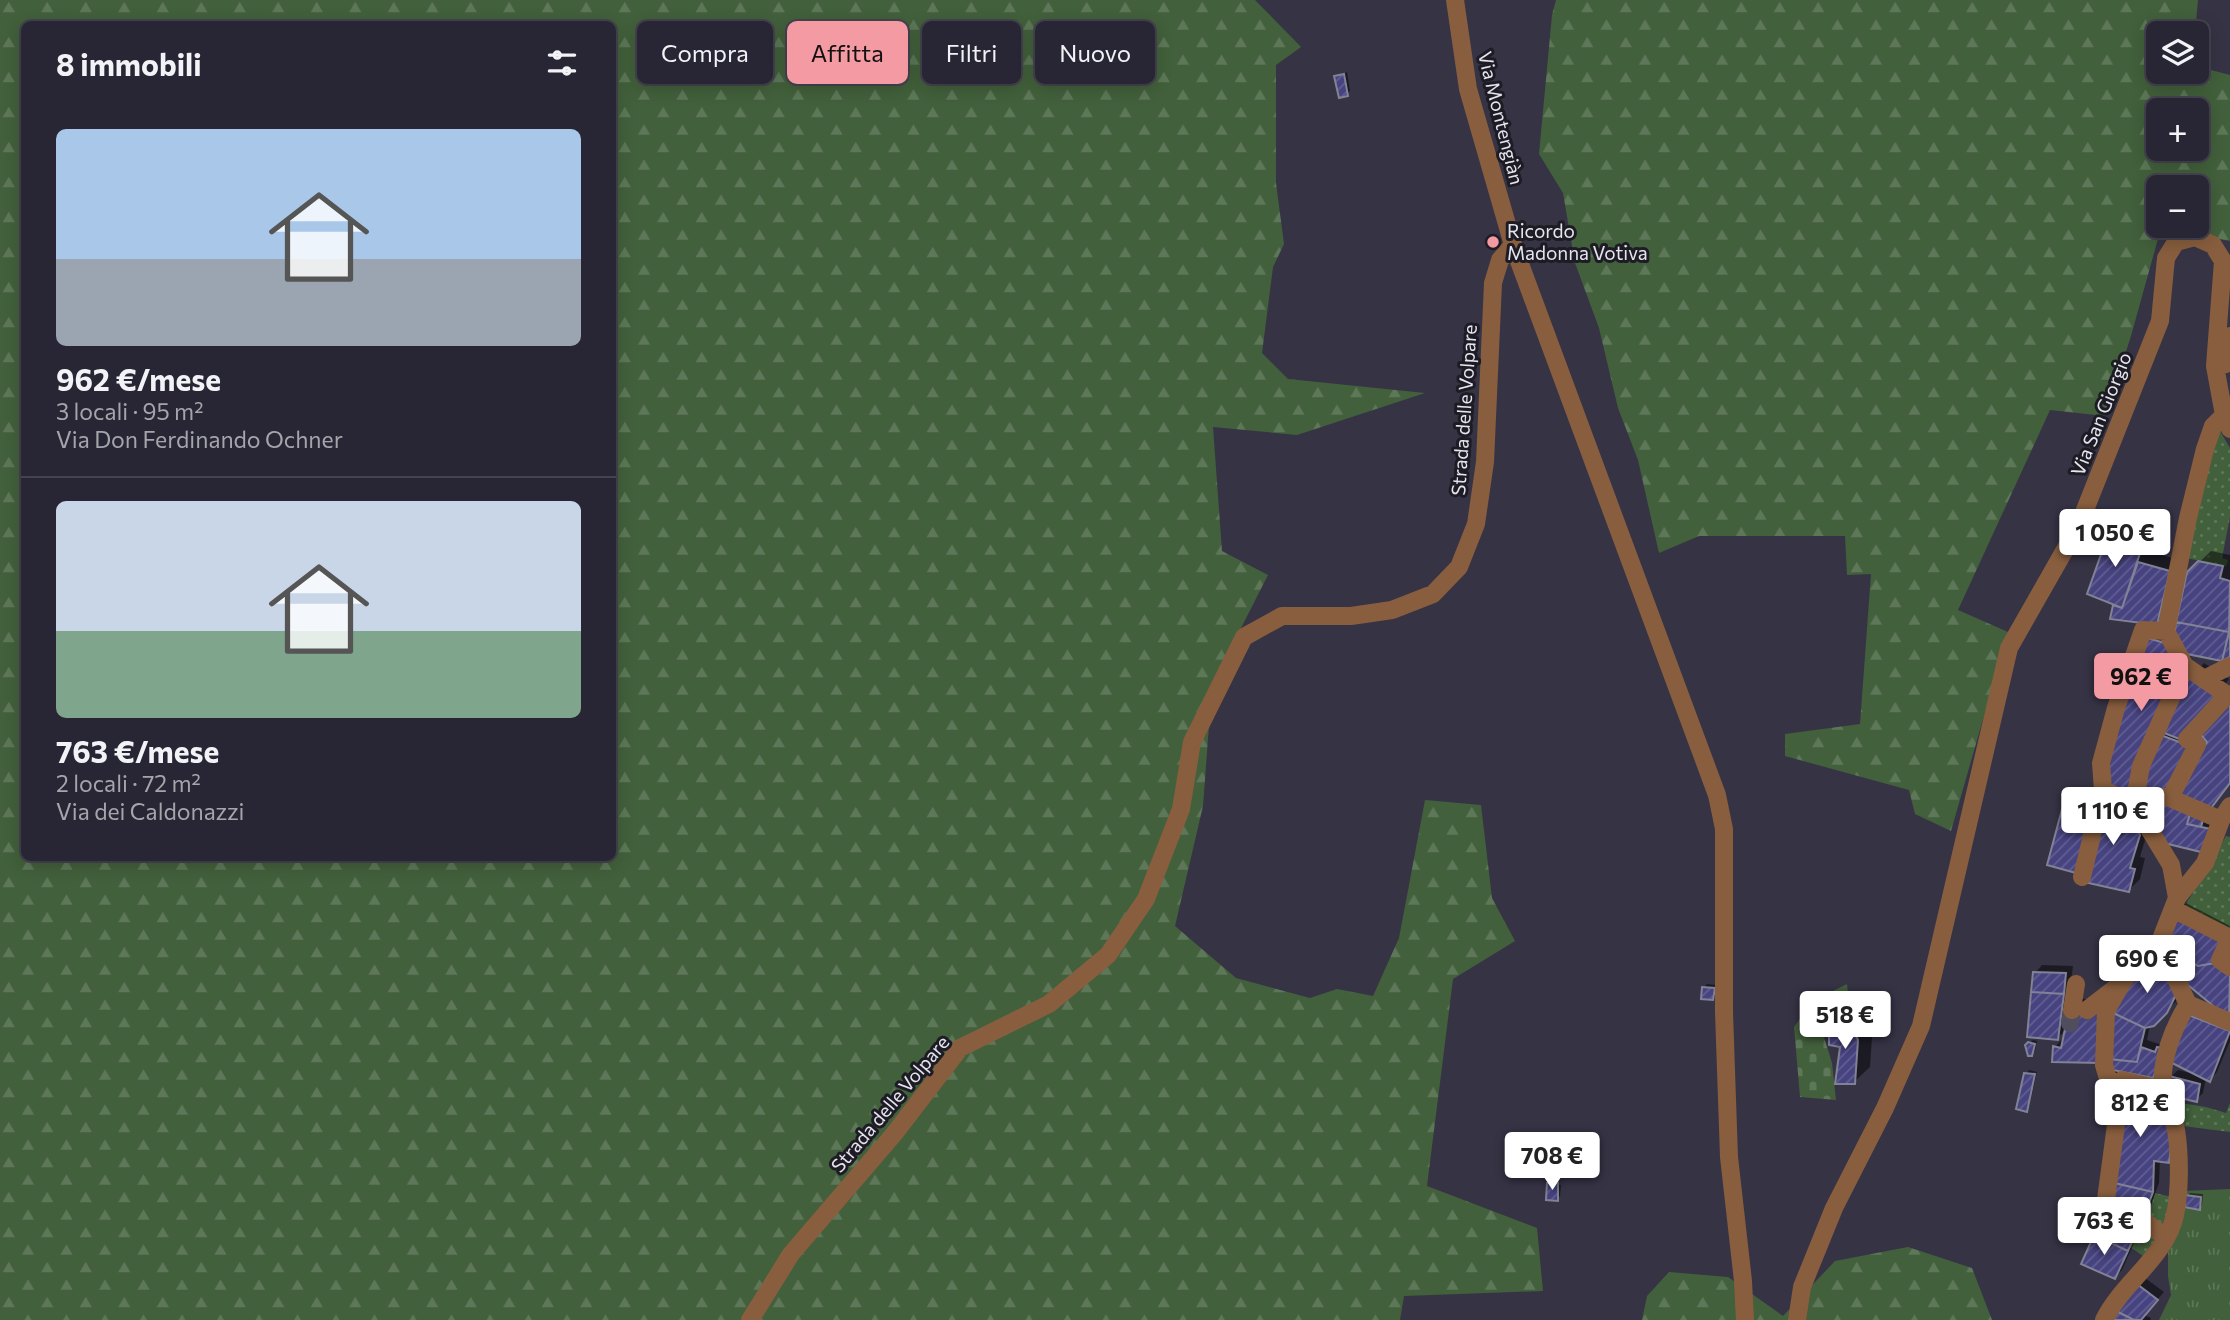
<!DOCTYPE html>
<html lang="it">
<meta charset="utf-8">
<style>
:root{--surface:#282634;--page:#343240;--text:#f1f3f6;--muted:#a5a5ac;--line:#44434f;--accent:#f49aa2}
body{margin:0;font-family:Commissioner,sans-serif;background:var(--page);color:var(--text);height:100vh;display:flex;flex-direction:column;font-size:26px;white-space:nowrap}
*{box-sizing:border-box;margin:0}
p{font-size:23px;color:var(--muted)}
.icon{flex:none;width:38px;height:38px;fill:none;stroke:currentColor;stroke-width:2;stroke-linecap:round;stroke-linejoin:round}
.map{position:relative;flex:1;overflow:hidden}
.sheet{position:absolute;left:21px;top:21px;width:595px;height:840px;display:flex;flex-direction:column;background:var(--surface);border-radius:10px;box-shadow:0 4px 18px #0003,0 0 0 2px var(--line)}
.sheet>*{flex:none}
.guide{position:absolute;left:637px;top:21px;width:665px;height:63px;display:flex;gap:14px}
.buttons{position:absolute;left:2146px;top:21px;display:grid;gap:14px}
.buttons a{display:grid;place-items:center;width:63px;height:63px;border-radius:10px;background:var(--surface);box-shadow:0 4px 18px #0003,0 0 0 2px var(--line);font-size:35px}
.price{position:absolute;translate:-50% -60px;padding:0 16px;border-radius:7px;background:#fff;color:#222;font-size:23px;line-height:46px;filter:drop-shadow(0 2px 4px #0008)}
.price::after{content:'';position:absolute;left:50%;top:42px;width:21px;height:16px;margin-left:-10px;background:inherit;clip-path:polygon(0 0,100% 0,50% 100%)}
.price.current{background:var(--accent);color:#111}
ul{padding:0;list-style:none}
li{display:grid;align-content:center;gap:14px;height:371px;padding:0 35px}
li+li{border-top:2px solid var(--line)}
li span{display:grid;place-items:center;height:217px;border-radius:10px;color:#555}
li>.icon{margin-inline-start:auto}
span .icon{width:126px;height:126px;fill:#fffc;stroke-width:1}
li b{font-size:30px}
h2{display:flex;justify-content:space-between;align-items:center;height:84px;padding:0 35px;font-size:30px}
.pill{padding:0 24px;border-radius:10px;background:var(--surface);box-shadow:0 4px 18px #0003,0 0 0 2px var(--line);font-size:24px;line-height:63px}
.pill.current{background:var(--accent);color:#111}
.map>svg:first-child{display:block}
.grass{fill:url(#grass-tufts)}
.forest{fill:url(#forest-firs);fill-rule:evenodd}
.cemetery{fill:url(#cemetery-stones)}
.garden{fill:url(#garden-dots)}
.shadow{fill:#0007}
.building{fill:url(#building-hatch);stroke:#818296;stroke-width:2}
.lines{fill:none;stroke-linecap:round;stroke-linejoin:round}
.minor-tunnel{stroke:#504e5e;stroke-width:18;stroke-dasharray:18 9;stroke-linecap:butt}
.minor{stroke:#885e3e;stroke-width:18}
.poi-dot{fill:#f49aa2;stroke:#1d1c24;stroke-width:2.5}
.labels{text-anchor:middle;stroke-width:6;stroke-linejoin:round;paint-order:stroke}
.street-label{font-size:19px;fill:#e5e4ef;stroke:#1d1c24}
.poi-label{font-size:19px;fill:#e5e4ef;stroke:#1d1c24;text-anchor:start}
</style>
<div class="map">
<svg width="2230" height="1320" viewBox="0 0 2230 1320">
<defs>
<pattern id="grass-tufts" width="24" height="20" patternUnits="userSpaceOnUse" patternTransform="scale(1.75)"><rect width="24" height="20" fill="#42603b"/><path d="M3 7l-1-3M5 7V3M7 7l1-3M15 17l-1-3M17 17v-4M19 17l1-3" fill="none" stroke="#5d7758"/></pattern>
<pattern id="forest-firs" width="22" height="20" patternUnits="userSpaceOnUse" patternTransform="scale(1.75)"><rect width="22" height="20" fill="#42603b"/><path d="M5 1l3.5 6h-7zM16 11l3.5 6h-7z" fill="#5d7758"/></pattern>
<pattern id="cemetery-stones" width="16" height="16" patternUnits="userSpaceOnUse" patternTransform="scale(1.75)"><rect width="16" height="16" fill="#42603b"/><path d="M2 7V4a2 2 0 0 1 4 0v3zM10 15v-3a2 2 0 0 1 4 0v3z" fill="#5d7758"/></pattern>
<pattern id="garden-dots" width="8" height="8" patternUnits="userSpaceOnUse" patternTransform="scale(1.75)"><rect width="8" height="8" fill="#42603b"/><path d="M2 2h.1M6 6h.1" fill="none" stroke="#5d7758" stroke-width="1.8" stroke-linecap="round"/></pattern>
<pattern id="building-hatch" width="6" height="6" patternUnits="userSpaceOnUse" patternTransform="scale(1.75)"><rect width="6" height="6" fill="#474380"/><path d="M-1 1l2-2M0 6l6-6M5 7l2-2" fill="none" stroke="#615e92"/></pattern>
</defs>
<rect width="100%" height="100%" fill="#363345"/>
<path class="grass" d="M2230 1189V1320H2159L2171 1295 2168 1276V1242L2184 1191Z"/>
<path class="forest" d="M0 0H1255L1301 47 1276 65V183L1284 244 1273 267 1262 353 1288 379 1425 393 1297 435 1213 427 1222 551 1268 575 1212 685 1203 806 1175 926 1236 978 1310 998 1337 989 1373 996 1399 938 1425 800 1481 805 1492 898 1515 941 1453 979 1427 1186 1537 1228 1543 1291 1404 1296 1400 1320H0ZM24 24H612V858H24Z
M1556 0H2198L2195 33H2158V72H2196V66L2230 75V241L2161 228 2131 336 2105 416 2050 410 1958 610 2008 632 1951 831 1915 814 1909 790 1785 756V734L1860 724 1871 574 1847 575 1845 536H1699L1659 553 1638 460 1618 408 1599 328 1575 263 1563 193 1539 154 1552 15ZM2158 110H2196V149H2158ZM2158 187H2196V226H2158Z
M1908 1247 1972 1268 1992 1320H1642L1647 1296 1669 1272 1728 1277 1783 1316 1835 1261Z"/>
<path class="cemetery" d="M1847 984 1849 1003 1833 1007 1828 1014 1824 1037 1832 1063 1836 1100 1800 1097 1794 1027 1813 1001Z"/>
<path class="garden" d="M2216 430 2220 431 2230 448V517L2222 558 2228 560 2226 566 2186 558Z
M2226 836 2230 837V934L2182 911Z
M2174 1102 2206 1107 2226 1113 2230 1103V1132L2183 1126Z
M2155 1193 2172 1197 2165 1227 2147 1220Z
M2140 1224 2159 1238 2146 1258 2130 1247Z"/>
<path class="shadow" d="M1347 72 1350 91 1347 94 1336 77Z
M2122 519 2154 532 2147 551 2180 560 2168 612 2158 622 2177 627 2188 573 2211 551 2230 555V655L2190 653 2193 675 2204 663 2229 679 2193 727 2181 779 2209 742 2230 701V785L2207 810 2221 818 2204 851 2156 802 2132 790 2150 823 2140 857 2145 858 2140 879 2129 890 2065 803 2077 791 2105 800 2131 674 2160 624 2112 617 2115 603 2111 530Z
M2186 903 2230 926V1015L2187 982 2178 1000 2150 1025 2147 1040 2162 1045 2160 1069 2119 1081 2099 1061 2055 1047 2065 1036 2067 1029 2057 1038 2035 973 2042 965 2073 966 2067 1014 2082 999H2111L2175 915Z
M1707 984 1717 985 1716 995 1713 998 1704 987Z
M1851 1003 1867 1009 1873 1023 1870 1067 1854 1082 1835 1018Z
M2195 1008 2230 1021V1041L2217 1072 2210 1080 2206 1078 2203 1093 2196 1100 2171 1077 2178 1070 2194 1074 2195 1072 2170 1060Z
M2033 1040 2037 1041 2035 1051 2031 1054 2027 1045Z
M2029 1070 2037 1072 2029 1107 2026 1110V1074Z
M2163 1084 2176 1154 2169 1161 2160 1160 2159 1183 2149 1210 2144 1215 2146 1216 2122 1270 2115 1277 2084 1263Z
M1549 1183 1561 1185 1560 1196 1557 1199H1548Z
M2190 1193 2203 1194 2202 1205 2199 1208 2187 1196Z
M2141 1275 2164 1292 2144 1315 2151 1318 2150 1320H2108Z"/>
<path class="building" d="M1344 74 1348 96 1339 98 1334 76Z
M2110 529 2143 544 2122 608 2087 594Z
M2198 561 2223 566 2220 578 2230 581 2229 632 2176 622 2187 572Z
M2138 562 2170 571 2157 625 2110 619 2113 605 2122 608Z
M2176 622 2229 632 2222 661 2182 653 2174 639Z
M2230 631V657L2222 661 2229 632Z
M2144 637 2172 645 2177 681 2128 796 2113 790 2103 771Z
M2192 673 2219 691 2182 740 2159 731Z
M2227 702 2230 705V783L2208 812 2176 791 2207 742 2197 730Z
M2158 734 2190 746 2170 792 2140 789Z
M2103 797 2128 802 2140 835 2130 868 2135 869 2129 892 2084 882Z
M2064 802 2093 811 2076 873 2047 865Z
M2154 802 2191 810 2187 824 2211 829 2205 853 2160 842 2149 825Z
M2190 814 2204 816 2201 827 2187 824Z
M2174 914 2226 941 2215 963 2198 966 2164 946Z
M2164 946 2198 966 2215 963 2230 972 2229 1019 2177 976Z
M2150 952 2171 975 2176 995 2167 1013 2154 1026 2145 1028 2109 1011Z
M2033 972 2066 973 2064 994 2031 992Z
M1702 987 1715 988 1713 1000 1701 999Z
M2031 992 2064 994 2058 1040 2027 1037Z
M2069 1010H2100V1063L2052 1062 2053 1046 2061 1048Z
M2109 1011 2145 1028 2137 1062 2109 1059Z
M2186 1014 2230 1031 2210 1082 2168 1061Z
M1834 1017 1851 1024 1858 1040 1855 1084H1835L1840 1047 1829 1045V1036Z
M2028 1042 2035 1044 2032 1056H2028L2025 1045Z
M2141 1047 2155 1052 2157 1047 2165 1049 2153 1078 2108 1069 2109 1059 2137 1062Z
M2024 1073 2035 1074 2027 1112 2016 1109Z
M2169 1076 2200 1084 2197 1102 2167 1095Z
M2124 1083 2157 1091 2156 1113 2166 1115 2172 1139 2169 1163 2154 1161 2153 1192 2110 1182Z
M2110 1182 2153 1192 2143 1219 2108 1206Z
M1547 1183H1558V1201L1546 1200Z
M2185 1195 2201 1197 2200 1210 2184 1207Z
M2105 1209 2140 1224 2128 1251 2094 1235Z
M2094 1235 2128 1251 2115 1279 2081 1264Z
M2133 1281 2158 1300 2141 1320H2134L2112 1309Z
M2112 1309 2134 1320H2106Z"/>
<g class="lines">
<path class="minor-tunnel" d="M2072 1010 2070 1023 2087 1010"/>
<path class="minor" d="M1455 0 1468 89 1513 245 1717 795 1724 829V1012L1729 1157 1743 1281 1745 1320
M2222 365 2226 364 2230 336
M2185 666 2230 697
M2206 678 2230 666
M2136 794 2170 798 2221 820
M2170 798 2197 745 2187 739 2228 694
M2134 804 2141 766 2185 666 2166 631 2188 518 2205 449 2213 426 2224 415
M2134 804 2103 790 2101 763 2116 708 2143 630 2166 631
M2134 804 2171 865 2177 898
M2082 877 2103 790
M2173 909 2230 938 2220 960 2230 967
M2188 1004 2230 1022
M2072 1010 2076 984
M2087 1010 2122 983 2147 950 2159 944
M2163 1090 2122 1080 2105 1207 2147 1223 2165 1237
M2120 1102 2111 1089 2104 1065 2106 1011 2122 983
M750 1320 791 1254 894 1134 960 1048 1049 1004 1108 955 1146 899 1181 809 1192 742 1244 637 1282 616H1351L1392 610 1433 594 1459 567 1476 524 1485 462 1493 283 1500 260 1513 245
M1797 1320 1802 1287 1834 1208 1885 1108 1921 1026 2009 648 2079 525 2160 321 2166 258 2176 242 2195 237 2213 245 2223 261 2215 366 2224 415 2230 429
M2104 1320C2122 1283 2166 1257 2175 1215 2180 1192 2180 1154 2176 1130 2174 1117 2164 1103 2163 1090 2160 1061 2173 1028 2188 1004L2159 944 2177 898 2205 863 2221 820 2230 806"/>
</g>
<circle class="poi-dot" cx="1493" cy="242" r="7"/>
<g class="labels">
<g class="street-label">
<text transform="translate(1501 118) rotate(76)" y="7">Via Montengiàn</text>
<text transform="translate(1464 410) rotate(-86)" y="7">Strada delle Volpare</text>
<text transform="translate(2101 414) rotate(-68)" y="7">Via San Giorgio</text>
<text transform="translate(890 1104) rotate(-50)" y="7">Strada delle Volpare</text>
</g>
<g class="poi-label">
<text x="1507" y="238">Ricordo<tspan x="1507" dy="22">Madonna Votiva</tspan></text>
</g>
</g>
</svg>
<div class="buttons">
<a><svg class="icon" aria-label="layers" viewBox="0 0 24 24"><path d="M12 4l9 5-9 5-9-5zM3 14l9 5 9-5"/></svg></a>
<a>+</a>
<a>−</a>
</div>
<b class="price" style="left:2115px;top:569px">1 050 €</b>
<b class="price current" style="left:2141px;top:713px">962 €</b>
<b class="price" style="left:2113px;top:847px">1 110 €</b>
<b class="price" style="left:2147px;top:995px">690 €</b>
<b class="price" style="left:1845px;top:1051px">518 €</b>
<b class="price" style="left:2140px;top:1139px">812 €</b>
<b class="price" style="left:1552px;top:1192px">708 €</b>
<b class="price" style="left:2104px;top:1257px">763 €</b>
<div class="guide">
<a class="pill">Compra</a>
<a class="pill current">Affitta</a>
<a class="pill">Filtri</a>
<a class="pill">Nuovo</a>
</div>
<section class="sheet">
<h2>8 immobili<svg class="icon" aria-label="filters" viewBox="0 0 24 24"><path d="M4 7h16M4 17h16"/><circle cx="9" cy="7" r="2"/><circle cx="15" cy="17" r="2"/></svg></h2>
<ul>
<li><span style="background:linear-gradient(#a9c7e8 60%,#9aa5b1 0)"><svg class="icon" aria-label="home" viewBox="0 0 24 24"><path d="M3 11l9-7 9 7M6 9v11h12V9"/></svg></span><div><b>962 €/mese</b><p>3 locali · 95 m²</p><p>Via Don Ferdinando Ochner</p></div></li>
<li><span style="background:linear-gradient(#c9d6e8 60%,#7fa58c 0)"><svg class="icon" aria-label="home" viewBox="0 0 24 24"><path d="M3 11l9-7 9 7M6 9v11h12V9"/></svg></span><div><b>763 €/mese</b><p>2 locali · 72 m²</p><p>Via dei Caldonazzi</p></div></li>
</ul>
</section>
</div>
